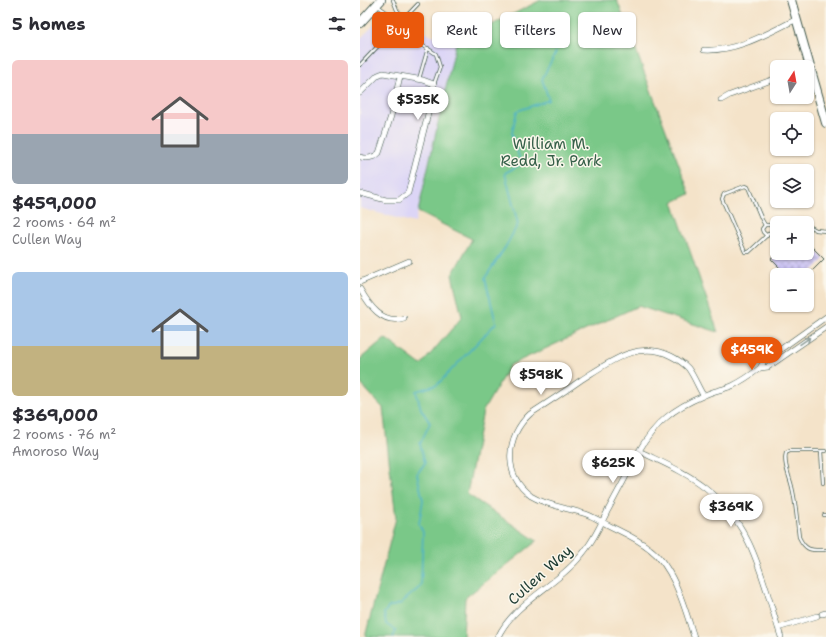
<!DOCTYPE html>
<meta charset="utf-8">
<style>
:root{--surface:#fff;--page:#f7f7f7;--text:#2b2b33;--muted:#7c7c81;--accent:#ea580c}
body{margin:0;font-family:"Shantell Sans",sans-serif;background:var(--page);color:var(--text);height:100vh;display:flex;flex-direction:column;font-size:15px;white-space:nowrap}
*{box-sizing:border-box;margin:0}
p{font-size:13px;color:var(--muted)}
.icon{flex:none;width:22px;height:22px;fill:none;stroke:currentColor;stroke-width:2;stroke-linecap:round;stroke-linejoin:round}
.map{position:relative;flex:1;overflow:hidden}
.details{display:flex;flex-direction:column;background:var(--surface);width:360px}
.details>*{flex:none}
.hud{position:absolute;left:12px;top:12px;width:380px;height:36px;display:flex;gap:8px}
.needle{width:26px;rotate:11deg}
.buttons{position:absolute;left:410px;top:60px;display:grid;gap:8px}
.buttons a{display:grid;place-items:center;width:44px;height:44px;border-radius:6px;background:var(--surface);box-shadow:0 1px 3px #0004;font-size:20px}
.price{position:absolute;translate:-50% -34px;padding:0 9px;border-radius:14px;background:#fff;color:#222;font-size:13px;line-height:26px;filter:drop-shadow(0 1px 2px #0008)}
.price::after{content:'';position:absolute;left:50%;top:24px;width:12px;height:9px;margin-left:-6px;background:inherit;clip-path:polygon(0 0,100% 0,50% 100%)}
.price.on{background:var(--accent);color:#fff}
ul{padding:0;list-style:none}
li{display:grid;align-content:center;gap:8px;height:212px;padding:0 12px}
li span{display:grid;place-items:center;height:124px;border-radius:6px;color:#555}
li>.icon{margin-inline-start:auto}
span .icon{width:72px;height:72px;fill:#fffc;stroke-width:1}
li b{font-size:17px}
h2{display:flex;justify-content:space-between;align-items:center;height:48px;padding:0 12px;font-size:17px}
.tag{padding:0 14px;border-radius:6px;background:var(--surface);box-shadow:0 1px 3px #0004;font-size:14px;line-height:36px}
.tag.on{background:var(--accent);color:#fff}
main{display:flex;flex:1;min-height:0}
.map>svg:first-child{display:block}
.built{fill:#dcd5f6}
.green{fill:#7ac888;stroke:#4c825e}
.lines{fill:none;stroke-linecap:round;stroke-linejoin:round}
.stream{stroke:#4ab1c8;stroke-width:1.5}
.building{fill:url(#building-cross-hatch)}
.service-casing{stroke:#3f564a;stroke-width:4}
.minor-casing{stroke:#3f564a;stroke-width:6}
.primary-casing{stroke:#3f564a;stroke-width:10}
.service{stroke:#fff;stroke-width:2.5}
.minor{stroke:#fff;stroke-width:5}
.primary{stroke:#fff;stroke-width:8}
.oneway{stroke:#8f9e9a}
.labels{text-anchor:middle;stroke-width:3;stroke-linejoin:round;paint-order:stroke}
.park-label{font-size:15px;fill:#366049;stroke:#fbf7ec}
.street-label{font-size:15px;fill:#1f3d34;stroke:#fbf7ec}
</style>
<main>
<section class="details">
<h2>5 homes<svg class="icon" aria-label="filters" viewBox="0 0 24 24"><path d="M4 7h16M4 17h16"/><circle cx="9" cy="7" r="2"/><circle cx="15" cy="17" r="2"/></svg></h2>
<ul>
<li><span style="background:linear-gradient(#f6c9c9 60%,#9aa5b1 0)"><svg class="icon" aria-label="home" viewBox="0 0 24 24"><path d="M3 11l9-7 9 7M6 9v11h12V9"/></svg></span><div><b>$459,000</b><p>2 rooms · 64 m²</p><p>Cullen Way</p></div></li>
<li><span style="background:linear-gradient(#a9c7e8 60%,#c2b280 0)"><svg class="icon" aria-label="home" viewBox="0 0 24 24"><path d="M3 11l9-7 9 7M6 9v11h12V9"/></svg></span><div><b>$369,000</b><p>2 rooms · 76 m²</p><p>Amoroso Way</p></div></li>
</ul>
</section>
<div class="map">
<svg width="466" height="637" viewBox="0 0 466 637">
<defs>
<pattern id="building-cross-hatch" width="8" height="8" patternUnits="userSpaceOnUse"><rect width="8" height="8" fill="#c2b9f7"/><path d="M0 0l8 8M0 8l8-8" fill="none" stroke="#9d98c9"/></pattern>
</defs>
<rect width="100%" height="100%" fill="#fbf7ec"/>
<filter id="ink" filterUnits="userSpaceOnUse"><feTurbulence type="fractalNoise" baseFrequency=".025" numOctaves="2"/><feDisplacementMap in="SourceGraphic" scale="8" xChannelSelector="R" yChannelSelector="G"/><feConvolveMatrix kernelMatrix="1 2 1 2 8 2 1 2 1" color-interpolation-filters="sRGB"/></filter>
<filter id="wash" filterUnits="userSpaceOnUse"><feTurbulence type="fractalNoise" baseFrequency=".012" numOctaves="4" result="noise"/><feDisplacementMap in="SourceGraphic" scale="16" xChannelSelector="R" yChannelSelector="G"/><feGaussianBlur stdDeviation="0.9" result="paint"/><feColorMatrix in="noise" values="0 0 0 0 0 0 0 0 0 0 0 0 0 0 0 0 0 1.4 0 .05"/><feComposite in="paint" operator="in"/></filter>
<g filter="url(#wash)">
<rect width="100%" height="100%" fill="#f4e3c9"/>
<path class="built" d="M21 18 96 43 55 223 0 208V39Z"/>
<path class="green" d="M181 0H257L330 194 313 202 358 332 278 306 150 365 123 411 107 494 177 541 105 598 103 637H5L36 518 23 408 0 383V359L25 338 61 365 102 317 92 275 112 239 58 212 96 43Z"/>
<g class="lines">
<path class="stream" d="M33 637 36 631 26 624 24 613 29 607 40 604 61 586 63 532 59 524 63 500 57 474 65 463 60 444 70 423 61 409 56 391 77 385 136 323 125 278 146 246 158 224 145 173 161 164 152 133 157 111 189 100 182 79 196 52"/>
</g>
<g id="blocks">
<path class="building" d="M447 242 464 259 448 275H427L411 259 418 253H447Z"/>
</g>
</g>
<g filter="url(#ink)">
<use href="#blocks" fill-opacity="0" stroke="#3f564a" stroke-width="1"/>
<g class="lines">
<g class="service-casing">
<path id="service" d="M33 0 37 10 44 18
M18 6 40 22
M23 41C45 37 58 41 76 54L80 67 74 84
M0 65 58 4
M59 79 68 48
M422 223C431 218 436 217 444 223
M405 225 402 229 403 232 407 236
M417 225H405L402 220 388 187 385 186 364 194 362 199 385 252H389L417 226
M447 225 456 230 466 231
M461 451 463 483
M466 451H430L426 453C423 464 430 477 432 487 436 503 437 521 439 537 446 552 452 550 466 550
M464 515H466"/>
</g>
<g class="minor-casing">
<path id="minor" d="M344 50C377 52 408 33 437 19
M0 93 18 75 23 73 63 80 74 84 73 94 48 193 39 200H26L0 193
M361 100 370 95 417 78
M0 157C6 159 14 158 19 153L31 116 40 76
M0 282 49 261
M0 289C9 305 22 325 44 318
M466 317 404 361 400 368 408 367 466 327
M279 451C301 462 326 472 346 488 394 525 403 583 421 637
M462 614 466 613
M418 628 457 616
M138 637C154 603 194 587 218 559 231 545 239 528 248 510 259 490 269 471 279 451 295 423 314 408 343 396 352 391 362 390 372 386 382 381 391 375 400 368
M334 637C325 609 314 567 290 549 278 539 264 533 250 526 242 522 234 517 226 514 208 508 187 506 171 496 142 475 146 436 170 414 187 403 204 392 221 380 248 363 278 339 311 356 317 359 323 363 328 368 334 376 338 387 343 395"/>
</g>
<g class="primary-casing">
<path id="primary" d="M431 0 466 123
M0 23 21 0"/>
</g>
<use href="#service" class="service"/>
<use href="#minor" class="minor"/>
<use href="#primary" class="primary"/>
</g>
<defs><path id="oneway-shaft" d="M-6 0H5M1.5-3L5.5 0L1.5 3" fill="none" stroke-width="1.6" stroke-linecap="round" stroke-linejoin="round"/></defs>
<use class="oneway" href="#oneway-shaft" transform="translate(445 341) rotate(-35)"/>
</g>
<g class="labels">
<g class="park-label">
<text x="191" y="149">William M.<tspan x="191" dy="17">Redd, Jr. Park</tspan></text>
</g>
<g class="street-label">
<text transform="translate(180 575) rotate(-42)" y="5">Cullen Way</text>
</g>
</g>
</svg>
<div class="buttons">
<a><svg class="needle" viewBox="-14 -14 28 28"><path d="M0-13l5 13h-10z" fill="#e53935"/><path d="M0 13l5-13h-10z" fill="#7c7c81"/></svg></a>
<a><svg class="icon" aria-label="locate" viewBox="0 0 24 24"><circle cx="12" cy="12" r="6"/><path d="M12 2v4M12 18v4M2 12h4M18 12h4"/></svg></a>
<a><svg class="icon" aria-label="layers" viewBox="0 0 24 24"><path d="M12 4l9 5-9 5-9-5zM3 14l9 5 9-5"/></svg></a>
<a>+</a>
<a>−</a>
</div>
<b class="price" style="left:58px;top:121px">$535K</b>
<b class="price on" style="left:392px;top:371px">$459K</b>
<b class="price" style="left:181px;top:396px">$598K</b>
<b class="price" style="left:253px;top:484px">$625K</b>
<b class="price" style="left:371px;top:528px">$369K</b>
<div class="hud">
<a class="tag on">Buy</a>
<a class="tag">Rent</a>
<a class="tag">Filters</a>
<a class="tag">New</a>
</div>
</div>
</main>
